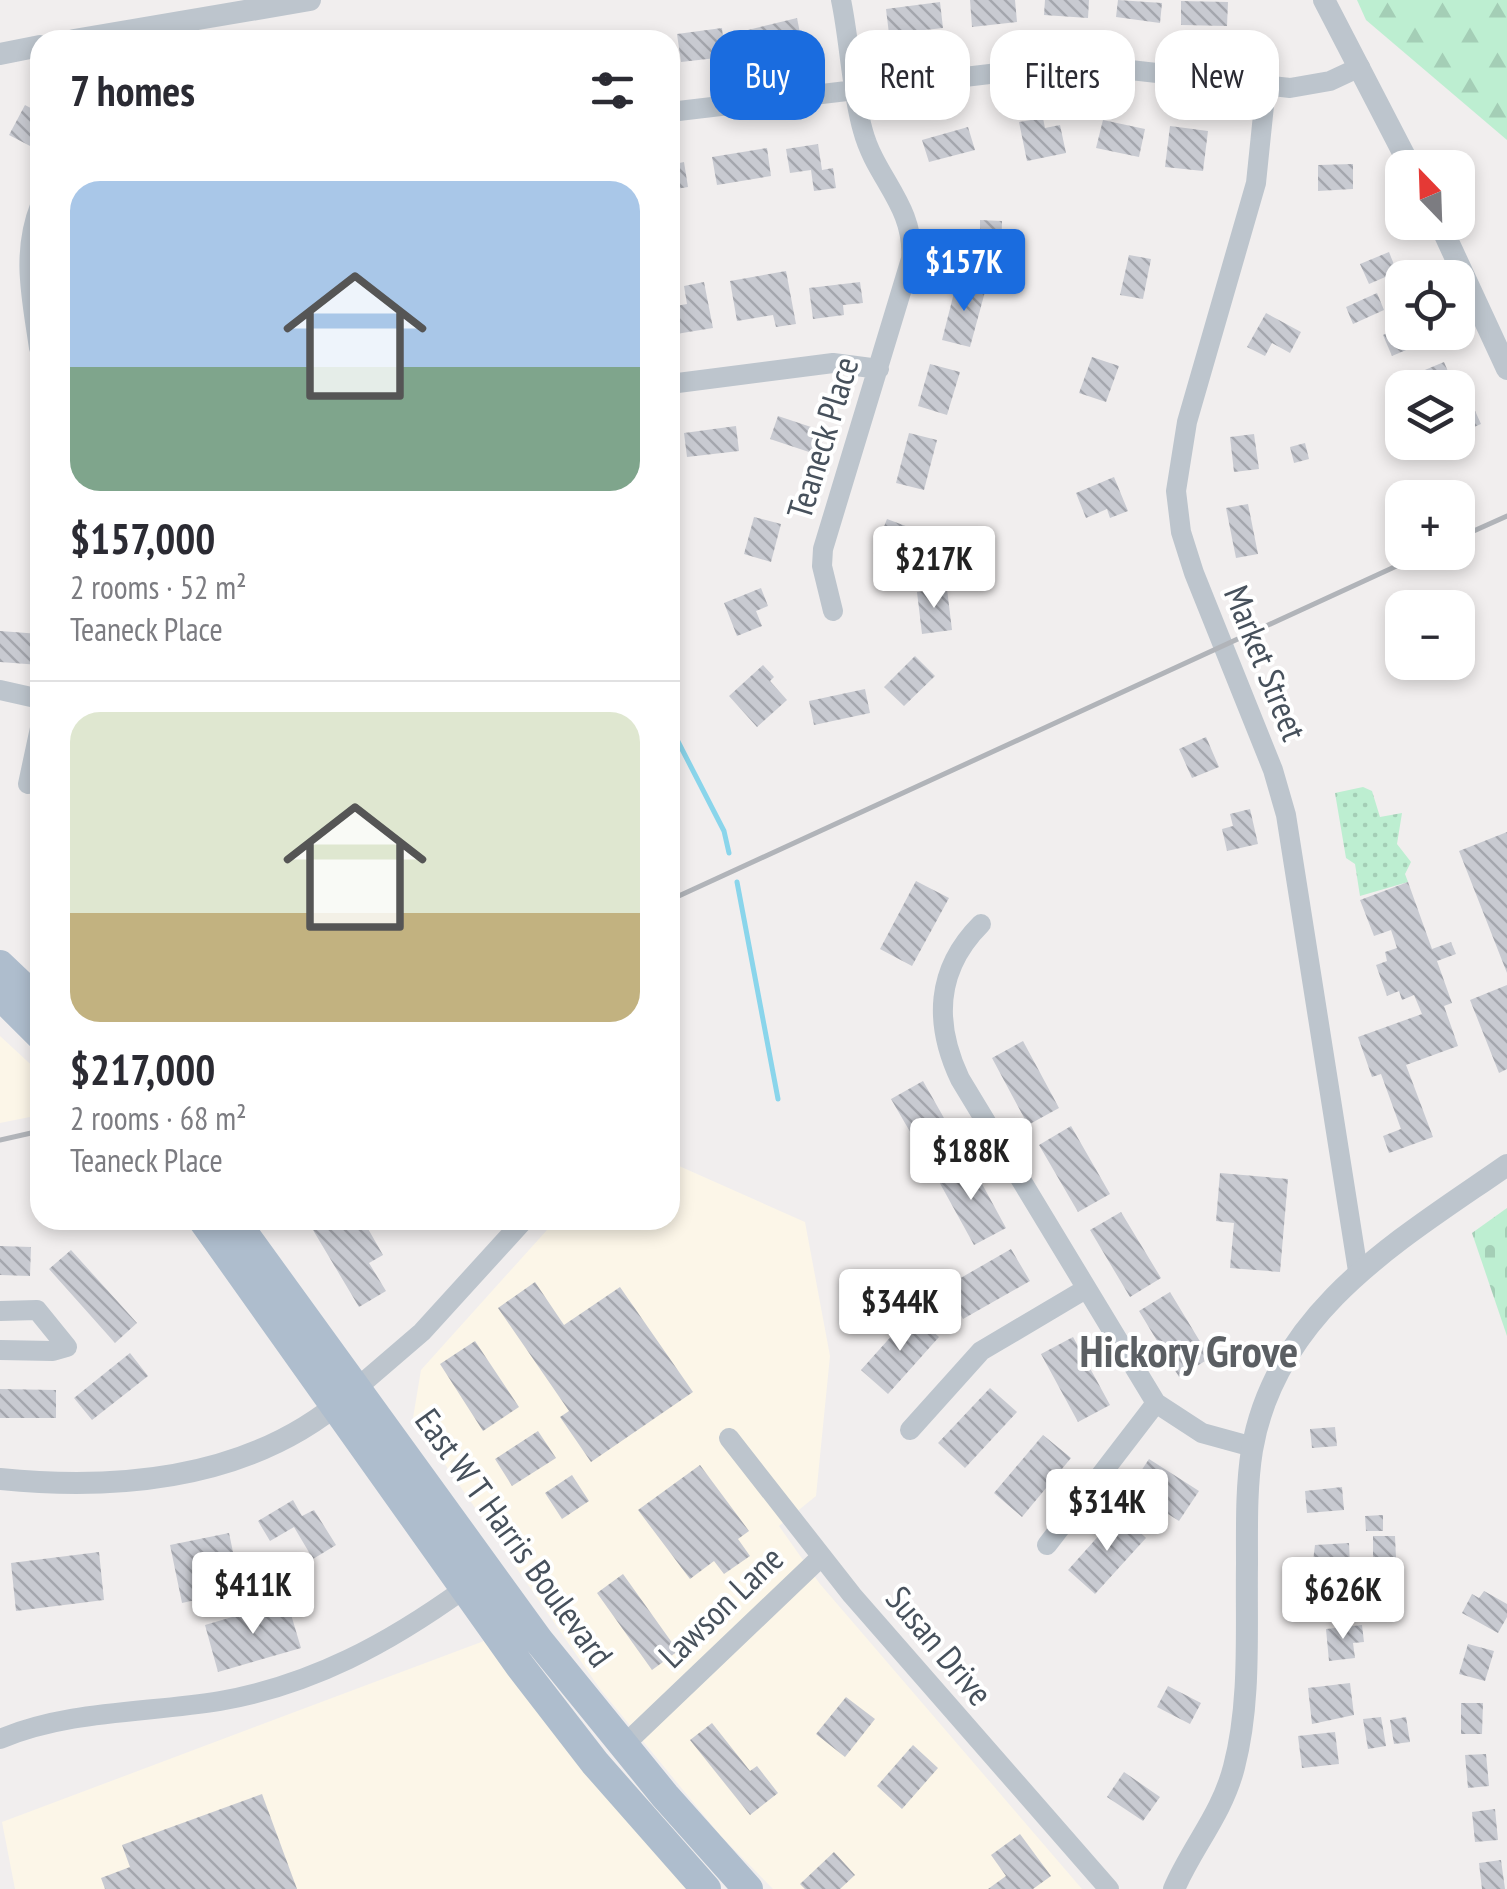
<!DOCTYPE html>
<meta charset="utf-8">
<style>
:root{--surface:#fff;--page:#f2f2f3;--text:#2b2b33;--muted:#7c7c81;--line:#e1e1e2;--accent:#1a6cdf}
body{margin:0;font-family:"PT Sans Narrow",sans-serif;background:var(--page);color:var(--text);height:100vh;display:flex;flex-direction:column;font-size:38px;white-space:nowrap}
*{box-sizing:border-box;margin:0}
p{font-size:32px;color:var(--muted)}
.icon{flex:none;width:55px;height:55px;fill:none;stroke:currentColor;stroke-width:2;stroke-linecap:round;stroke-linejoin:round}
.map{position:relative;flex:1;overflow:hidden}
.sheet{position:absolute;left:30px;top:30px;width:650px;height:1200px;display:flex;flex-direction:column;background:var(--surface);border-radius:30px;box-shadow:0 5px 15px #0003}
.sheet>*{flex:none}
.guide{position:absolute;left:710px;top:30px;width:645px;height:90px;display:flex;gap:20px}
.needle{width:65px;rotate:337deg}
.controls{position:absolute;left:1385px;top:150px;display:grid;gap:20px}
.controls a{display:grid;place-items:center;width:90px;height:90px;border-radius:20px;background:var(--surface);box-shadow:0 5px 15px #0003;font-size:50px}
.price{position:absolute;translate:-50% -85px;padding:0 22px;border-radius:10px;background:#fff;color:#222;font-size:32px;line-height:65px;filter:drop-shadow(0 2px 5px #0008)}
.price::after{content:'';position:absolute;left:50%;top:60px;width:30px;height:22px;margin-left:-15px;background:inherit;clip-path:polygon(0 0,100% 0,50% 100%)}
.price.on{background:var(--accent);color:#fff}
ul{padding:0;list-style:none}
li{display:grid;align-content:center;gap:20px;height:530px;padding:0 40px}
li+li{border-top:2px solid var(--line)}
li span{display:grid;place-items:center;height:310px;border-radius:30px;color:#555}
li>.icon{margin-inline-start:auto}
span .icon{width:180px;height:180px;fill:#fffc;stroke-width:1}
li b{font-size:42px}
h2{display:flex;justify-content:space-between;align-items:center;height:120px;padding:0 40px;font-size:42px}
.pill{padding:0 35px;border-radius:30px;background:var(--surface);box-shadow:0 5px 15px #0003;font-size:35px;line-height:90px}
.pill.on{background:var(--accent);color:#fff}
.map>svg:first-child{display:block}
.commercial{fill:#fcf6e8}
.forest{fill:url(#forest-firs)}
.cemetery{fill:url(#cemetery-stones)}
.park{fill:url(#park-dots)}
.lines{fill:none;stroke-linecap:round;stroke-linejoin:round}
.stream{stroke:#8ad5eb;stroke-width:5}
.building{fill:url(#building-back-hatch)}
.minor{stroke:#bdc5cd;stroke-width:20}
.tertiary{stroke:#bdc5cd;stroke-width:22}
.primary{stroke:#aebdcd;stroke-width:30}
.rail{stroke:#b1b4b9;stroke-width:5}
.labels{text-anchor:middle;stroke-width:8;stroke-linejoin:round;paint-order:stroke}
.street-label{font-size:35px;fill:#47515c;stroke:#fff}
.district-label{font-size:45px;font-weight:bold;fill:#5b5f63;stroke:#fff}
</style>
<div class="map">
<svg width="1507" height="1889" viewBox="0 0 1507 1889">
<defs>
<pattern id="forest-firs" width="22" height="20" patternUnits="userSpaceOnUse" patternTransform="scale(2.5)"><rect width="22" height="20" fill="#bdeed1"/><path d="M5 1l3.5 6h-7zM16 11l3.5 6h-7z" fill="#a4ceb6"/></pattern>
<pattern id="cemetery-stones" width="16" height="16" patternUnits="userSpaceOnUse" patternTransform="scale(2.5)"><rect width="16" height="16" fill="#bdeed1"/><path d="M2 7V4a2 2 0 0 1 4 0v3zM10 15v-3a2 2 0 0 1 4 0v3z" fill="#a4ceb6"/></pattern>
<pattern id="park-dots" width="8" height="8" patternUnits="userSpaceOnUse" patternTransform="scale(2.5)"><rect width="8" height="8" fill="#bdeed1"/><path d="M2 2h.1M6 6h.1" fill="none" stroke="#a4ceb6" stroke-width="1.8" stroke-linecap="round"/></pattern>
<pattern id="building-back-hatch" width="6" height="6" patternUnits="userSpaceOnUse" patternTransform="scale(2.5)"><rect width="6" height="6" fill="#c8cad1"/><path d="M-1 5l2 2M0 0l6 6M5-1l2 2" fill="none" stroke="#a4a6ad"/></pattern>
</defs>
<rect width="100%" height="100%" fill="#f1eeee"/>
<path class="commercial" d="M0 1036 40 1073V1115L0 1123Z
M670 1162 805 1222 830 1356 816 1496 779 1526 820 1584 1082 1889H773L720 1835 600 1689 413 1418 421 1370 556 1220H670Z
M484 1641 688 1889H15L2 1822Z"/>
<path class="forest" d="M1357 0H1507V140L1366 20Z"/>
<path class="cemetery" d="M1507 1208V1336L1472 1233Z"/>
<path class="park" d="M1363 787 1372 791 1380 817 1402 813 1397 844 1411 862 1405 874 1408 882 1360 896 1355 864 1346 858 1335 793Z"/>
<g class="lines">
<path class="stream" d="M302 40V38
M670 726 724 831 729 853
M737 882 778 1099"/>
</g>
<path class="building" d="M970 0H1015L1017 22 972 27Z
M1045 0H1089L1088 18 1044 15Z
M1118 0 1162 3 1160 23 1116 17Z
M1181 1 1228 2 1227 26 1181 25Z
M940 2 943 28 889 34 886 9Z
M797 18 802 43 753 54 748 30Z
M722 28 725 57 681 62 677 34Z
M25 105 40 113V131L32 147 9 135Z
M1043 118 1045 128 1060 125 1066 153 1027 161 1019 122Z
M1103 120 1145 129 1139 157 1096 148Z
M1170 126 1208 131 1203 171 1165 167Z
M968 127 975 150 929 162 922 140Z
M818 144 822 170 833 168 836 188 814 191 811 170 790 173 786 149Z
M767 148 771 176 717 185 712 157Z
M684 162 688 187 670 190V165Z
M1353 164V189L1318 191V165Z
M980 220 1002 221 1001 262 967 261 968 234 980 235Z
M1389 252 1397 272 1369 284 1360 264Z
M1129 255 1151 259 1143 299 1120 295Z
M786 271 796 324 776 327 773 315 737 321 730 281Z
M957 281 986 288 970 347 942 340Z
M704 282 713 328 670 335V307L687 304 684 286Z
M860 282 863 303 843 305 844 315 813 319 809 288Z
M1377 293 1384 310 1353 324 1346 307Z
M1266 313 1301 332 1290 353 1272 343 1265 356 1247 347Z
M1402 326V332H1429L1432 339 1392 356 1383 335Z
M1092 357 1119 366 1106 402 1079 393Z
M1444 362 1453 383 1412 388 1408 377Z
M930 364 960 372 947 415 918 406Z
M1471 402 1481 424 1458 434V408Z
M778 416 826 432 818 455 770 439Z
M1402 425V442H1413L1402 447V452L1392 429Z
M736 426 739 451 687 457 684 433Z
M909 433 937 440 924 490 896 483Z
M1254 434 1259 469 1234 472 1230 437Z
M1305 443 1309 459 1294 463 1290 447Z
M1114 477 1128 511 1110 518 1107 509 1086 518 1076 493Z
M1248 504 1258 554 1236 558 1226 508Z
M754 517 781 524 771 562 744 554Z
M887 519 919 531 905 567 873 554Z
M761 588 768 606 756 611 762 626 737 636 724 603Z
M947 589 952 630 922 634 917 592Z
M0 631 40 634V665L0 662Z
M915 656 935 676 904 706 884 687Z
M763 665 774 677 770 681 787 700 757 727 729 696Z
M865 689 870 713 814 725 809 701Z
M1206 737 1219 767 1192 778 1179 749Z
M1250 809 1258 844 1227 851 1222 829 1233 826 1230 814Z
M1507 832V973L1459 851Z
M916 881 949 898 912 966 880 949Z
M1408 882 1432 949 1451 942 1456 954 1437 961 1452 1003 1444 1006 1458 1046 1406 1065 1433 1137 1389 1153 1383 1136 1401 1129 1381 1074 1372 1077 1358 1037 1422 1014 1414 995 1402 1000 1399 991 1387 996 1376 965 1387 961 1385 952 1397 948 1391 930 1374 936 1360 900Z
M1507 985V1069L1499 1073 1470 1000Z
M1023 1041 1059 1108 1028 1125 992 1058Z
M923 1081 961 1148 930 1166 891 1099Z
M1071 1126 1110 1194 1078 1212 1039 1145Z
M969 1160 1006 1228 974 1245 937 1178Z
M1220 1173 1288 1179 1280 1272 1230 1268 1234 1223 1216 1221Z
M1121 1212 1161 1278 1130 1297 1090 1230Z
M307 1220H363L383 1255 369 1263 386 1291 359 1307Z
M0 1246 31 1247 30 1276 0 1275Z
M1011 1249 1030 1281 963 1319 945 1287Z
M71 1250 137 1323 115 1343 49 1269Z
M535 1282 564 1325 620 1287 693 1392 591 1462 560 1417 569 1411 498 1308Z
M1170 1292 1210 1358 1179 1377 1139 1311Z
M912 1313 939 1337 888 1394 861 1370Z
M1073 1337 1110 1405 1078 1422 1041 1354Z
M475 1341 519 1407 483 1431 440 1364Z
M130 1353 148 1376 92 1420 74 1398Z
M990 1388 1017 1412 965 1468 938 1443Z
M0 1389 56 1390V1418H0Z
M1335 1427 1337 1446 1312 1448 1310 1429Z
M538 1431 556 1458 512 1486 495 1459Z
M1043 1435 1071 1458 1022 1517 994 1493Z
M1149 1459 1199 1491 1179 1521 1129 1489Z
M700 1465 749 1531 738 1539 750 1556 724 1574 714 1561 690 1579 638 1510Z
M572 1475 589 1501 562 1519 545 1493Z
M1342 1487 1344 1510 1307 1513 1305 1491Z
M293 1500 302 1516 314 1510 336 1545 313 1559 294 1527 270 1541 258 1521Z
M1119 1513 1146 1538 1095 1594 1068 1570Z
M1383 1515V1531H1366L1365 1516Z
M229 1533 241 1590 182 1603 170 1545Z
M1373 1536H1395L1396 1558H1373Z
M1349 1543 1350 1567 1312 1569 1315 1545Z
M99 1552 104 1600 16 1611 11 1563Z
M623 1574 678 1651 652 1670 597 1593Z
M1484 1591 1507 1604V1617L1498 1633 1462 1613 1472 1594 1479 1598Z
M287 1601 301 1648 218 1672 205 1625Z
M1362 1625 1364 1642 1353 1643 1355 1658 1329 1661 1326 1629Z
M1468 1644 1494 1651 1485 1681 1459 1674Z
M1350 1683 1354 1715 1312 1724 1308 1688Z
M1168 1686 1201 1703 1190 1724 1157 1707Z
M846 1697 875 1719 845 1757 816 1734Z
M1461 1703H1483L1482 1734H1461Z
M1381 1717 1386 1746 1368 1749 1363 1719Z
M1406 1717 1410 1742 1394 1744 1390 1720Z
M712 1723 750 1771 757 1766 778 1793 750 1815 690 1740Z
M1335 1732 1339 1764 1302 1768 1298 1736Z
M913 1745 938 1768 902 1809 877 1786Z
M1486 1754 1489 1786 1468 1788 1465 1755Z
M1124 1772 1160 1797 1143 1821 1107 1797Z
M262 1794 297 1889H105L101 1878 130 1867 122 1845Z
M1495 1809 1498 1840 1475 1842 1472 1812Z
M1020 1834 1051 1876 1033 1889H988L1006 1876 991 1855Z
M834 1852 855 1875 840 1889H805L800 1884Z
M1501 1860 1505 1889H1482L1479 1863Z"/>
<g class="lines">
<path class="minor" d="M1266 86 1256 183 1187 422 1176 491 1181 532 1194 573 1273 770 1286 815 1358 1271
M670 112 1049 67 1086 65 1290 88 1330 81 1360 67
M39 348C32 299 21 254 40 206
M670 384 833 363 879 369
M833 611 822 566 823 549 911 259C915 206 876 179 863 131 851 89 850 43 841 0
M0 690 40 699
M28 784 40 728
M981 924C935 970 934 1024 960 1079L1156 1403 1202 1433 1253 1447
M0 1311 37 1310 67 1347 53 1351 0 1350
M358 1387 422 1332 524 1220
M910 1430 981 1351 1084 1290
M729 1438 852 1595 1109 1889
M1047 1545 1156 1403
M0 1739C69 1710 148 1713 220 1701 312 1685 389 1643 464 1589
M623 1746 821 1557"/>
<path class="tertiary" d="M1324 0 1411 168
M74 40 310 0
M0 54 40 46
M1439 222 1507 369
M0 1479C120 1491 250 1480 346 1397
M1174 1889C1192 1847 1222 1814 1234 1767 1251 1702 1246 1630 1247 1564 1247 1526 1246 1488 1252 1450 1276 1310 1401 1239 1507 1165"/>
<path class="primary" d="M0 965 40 1003
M0 995 40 1035
M203 1220 520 1666 595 1763 706 1889
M234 1220 539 1641 665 1796 748 1889"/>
<path class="rail" d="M1458 538 1507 516
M670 900 1427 552
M0 1140 40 1131"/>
</g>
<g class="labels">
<g class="street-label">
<text transform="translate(823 438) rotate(-73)" y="12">Teaneck Place</text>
<text transform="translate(1265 663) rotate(68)" y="12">Market Street</text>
<text transform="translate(514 1538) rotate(54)" y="12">East W T Harris Boulevard</text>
<text transform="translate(721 1607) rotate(-44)" y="12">Lawson Lane</text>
<text transform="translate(939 1646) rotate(50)" y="12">Susan Drive</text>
</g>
<g class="district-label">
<text x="1189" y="1367">Hickory Grove</text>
</g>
</g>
</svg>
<div class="controls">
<a><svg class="needle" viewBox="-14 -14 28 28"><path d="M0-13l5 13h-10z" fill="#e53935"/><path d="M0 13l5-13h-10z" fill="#7c7c81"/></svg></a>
<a><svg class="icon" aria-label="locate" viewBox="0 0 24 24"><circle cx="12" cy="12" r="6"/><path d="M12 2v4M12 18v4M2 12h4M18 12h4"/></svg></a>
<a><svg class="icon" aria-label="layers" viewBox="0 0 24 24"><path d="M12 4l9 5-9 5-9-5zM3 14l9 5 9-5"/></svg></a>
<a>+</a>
<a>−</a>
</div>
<b class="price on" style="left:964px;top:314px">$157K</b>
<b class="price" style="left:934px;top:611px">$217K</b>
<b class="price" style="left:971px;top:1203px">$188K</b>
<b class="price" style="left:900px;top:1354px">$344K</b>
<b class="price" style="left:1107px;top:1554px">$314K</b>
<b class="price" style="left:253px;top:1637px">$411K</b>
<b class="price" style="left:1343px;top:1642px">$626K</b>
<div class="guide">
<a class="pill on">Buy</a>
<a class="pill">Rent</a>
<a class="pill">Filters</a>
<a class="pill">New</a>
</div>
<section class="sheet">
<h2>7 homes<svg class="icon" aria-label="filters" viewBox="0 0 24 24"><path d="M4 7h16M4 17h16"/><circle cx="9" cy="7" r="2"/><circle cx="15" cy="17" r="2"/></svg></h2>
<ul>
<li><span style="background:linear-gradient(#a9c7e8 60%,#7fa58c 0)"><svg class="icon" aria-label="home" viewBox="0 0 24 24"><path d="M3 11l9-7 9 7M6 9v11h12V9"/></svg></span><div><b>$157,000</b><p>2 rooms · 52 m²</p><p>Teaneck Place</p></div></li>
<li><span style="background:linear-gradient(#dfe7d0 65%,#c2b280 0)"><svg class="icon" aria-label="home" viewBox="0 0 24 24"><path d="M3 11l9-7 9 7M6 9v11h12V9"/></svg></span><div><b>$217,000</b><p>2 rooms · 68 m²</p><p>Teaneck Place</p></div></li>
</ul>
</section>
</div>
